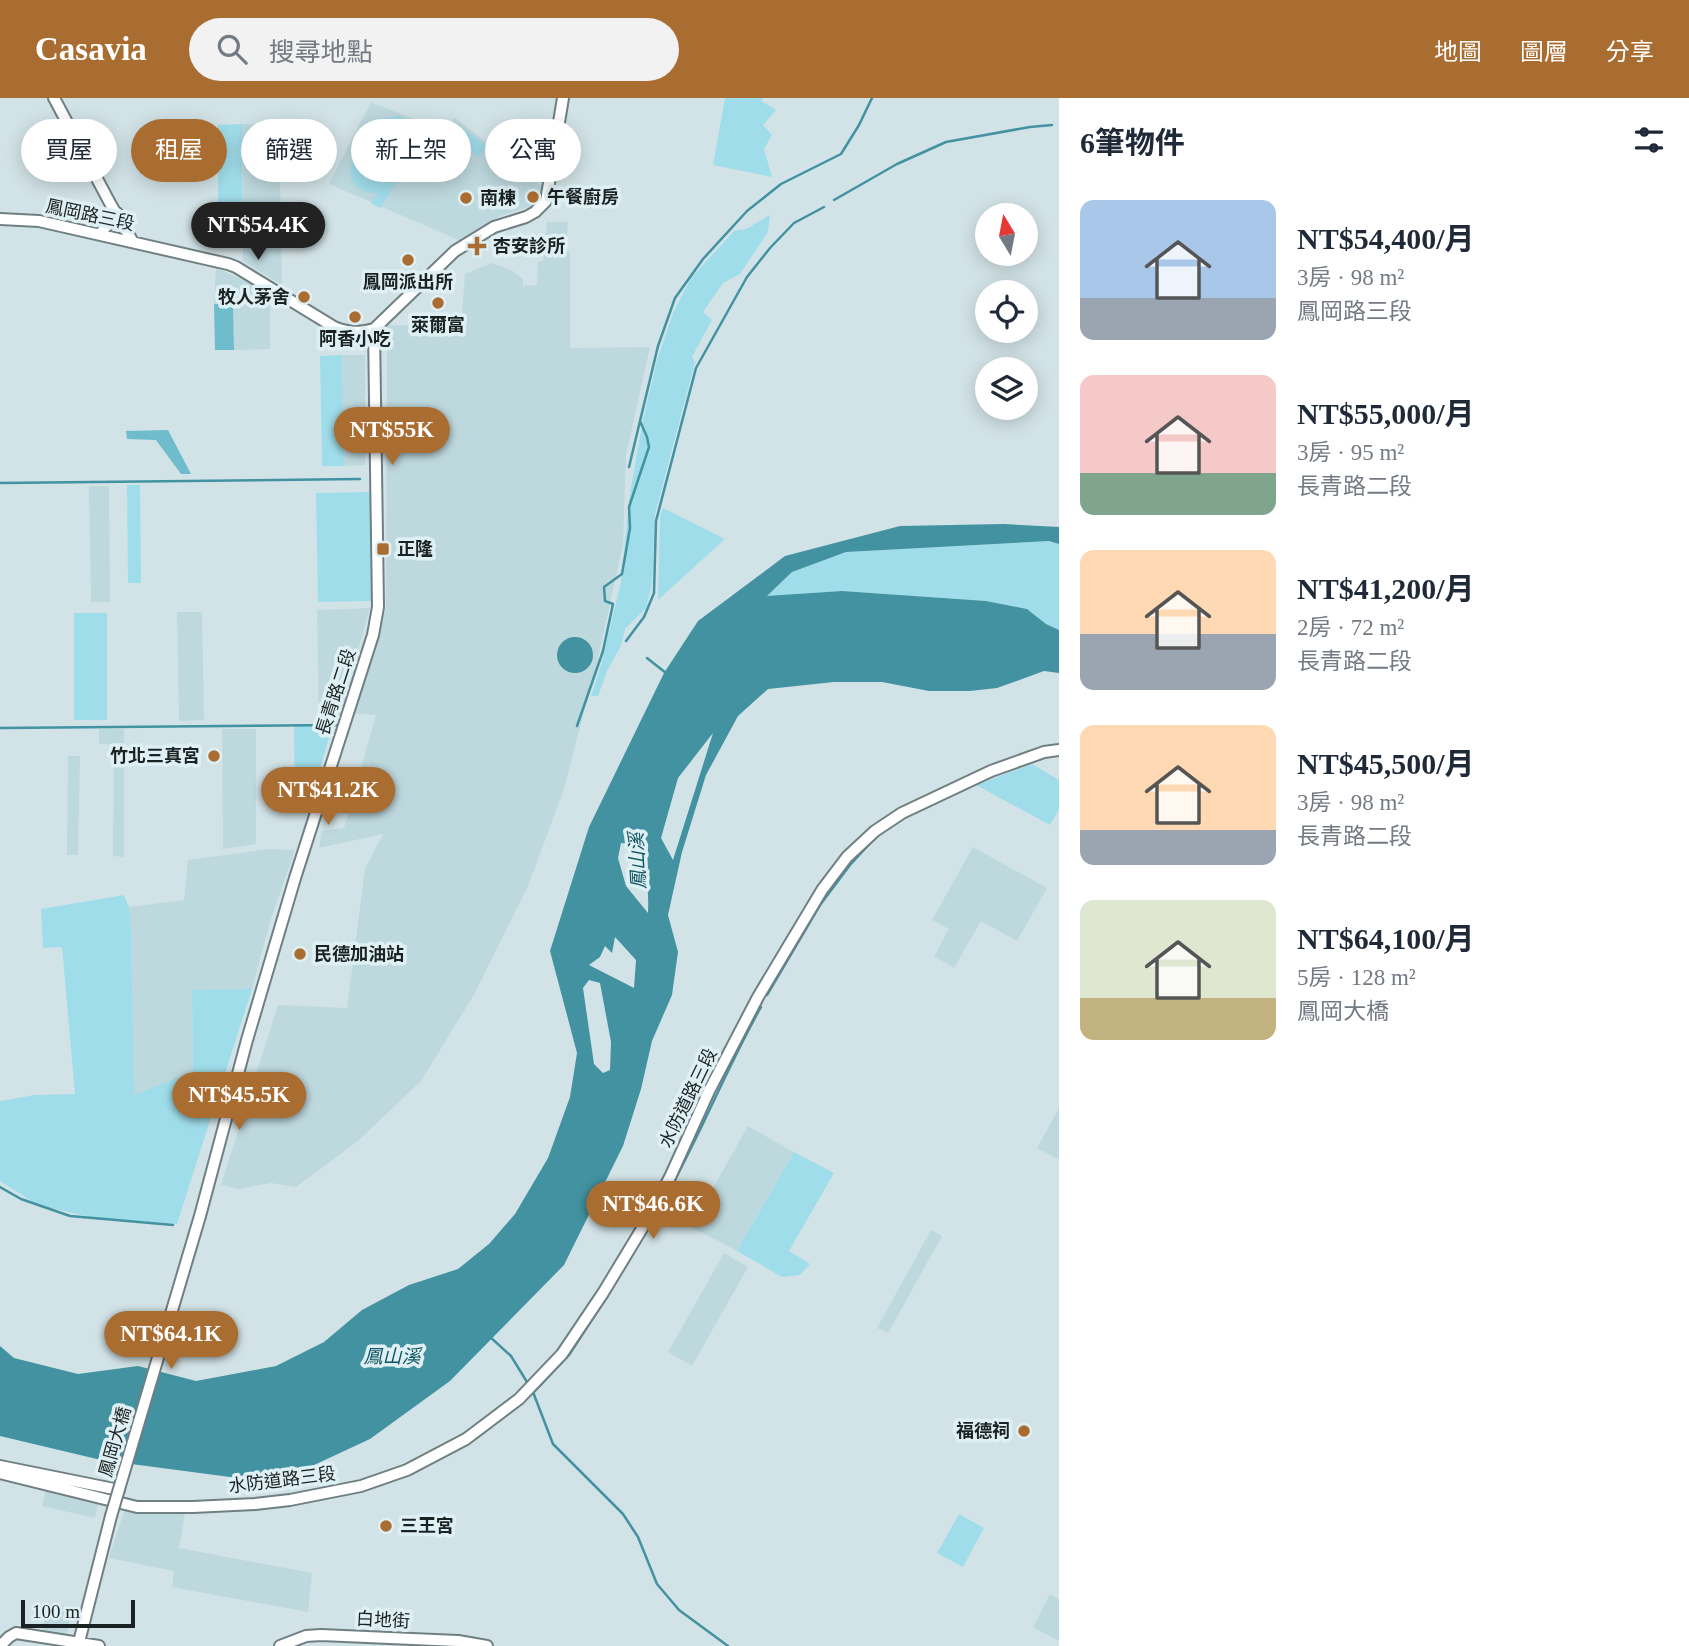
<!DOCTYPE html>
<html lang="zh-TW">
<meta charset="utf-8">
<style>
:root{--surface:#fff;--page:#f2f2f3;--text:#1f2937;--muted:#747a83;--accent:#aa6d31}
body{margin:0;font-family:"Times New Roman","Noto Sans TC",serif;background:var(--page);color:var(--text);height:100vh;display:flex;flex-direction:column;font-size:26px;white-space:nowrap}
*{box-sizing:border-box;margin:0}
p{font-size:23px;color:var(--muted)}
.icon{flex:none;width:38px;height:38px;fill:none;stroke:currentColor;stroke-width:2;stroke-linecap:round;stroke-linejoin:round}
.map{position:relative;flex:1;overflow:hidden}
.sheet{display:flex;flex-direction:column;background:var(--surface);width:630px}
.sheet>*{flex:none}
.banner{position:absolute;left:21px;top:21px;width:665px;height:63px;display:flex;gap:14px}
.needle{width:46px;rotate:350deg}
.tools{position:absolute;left:975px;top:105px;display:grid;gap:14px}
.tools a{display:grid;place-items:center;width:63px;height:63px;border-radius:50%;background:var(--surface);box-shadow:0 4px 18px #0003;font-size:35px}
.scale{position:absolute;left:21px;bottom:18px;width:114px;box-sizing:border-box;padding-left:7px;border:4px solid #1b2223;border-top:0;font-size:19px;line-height:24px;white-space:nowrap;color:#1b2223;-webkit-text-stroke:5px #dff0f4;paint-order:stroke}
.price{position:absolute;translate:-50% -60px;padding:0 16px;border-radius:24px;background:var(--accent);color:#fff;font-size:23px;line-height:46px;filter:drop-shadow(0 2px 4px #0008)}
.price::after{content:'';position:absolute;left:50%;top:42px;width:21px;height:16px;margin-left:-10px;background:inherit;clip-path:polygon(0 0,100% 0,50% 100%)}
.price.active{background:#222;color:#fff}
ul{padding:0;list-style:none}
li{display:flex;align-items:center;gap:21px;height:175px;padding:0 21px}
li span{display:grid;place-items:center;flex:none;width:196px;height:140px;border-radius:14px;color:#555}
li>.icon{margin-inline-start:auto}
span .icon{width:84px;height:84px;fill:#fffc;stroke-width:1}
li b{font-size:30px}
h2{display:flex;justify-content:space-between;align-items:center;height:84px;padding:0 21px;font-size:30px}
.chip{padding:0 24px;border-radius:32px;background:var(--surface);box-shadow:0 4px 18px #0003;font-size:24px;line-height:63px}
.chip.active{background:var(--accent);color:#fff}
header{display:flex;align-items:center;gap:42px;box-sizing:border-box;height:98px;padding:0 35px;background:var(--accent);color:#fff}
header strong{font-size:33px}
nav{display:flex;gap:38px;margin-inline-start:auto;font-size:24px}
.search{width:490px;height:63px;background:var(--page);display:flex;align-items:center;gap:18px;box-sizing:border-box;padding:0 24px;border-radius:38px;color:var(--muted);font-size:26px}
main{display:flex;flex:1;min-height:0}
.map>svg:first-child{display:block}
.built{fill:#bed9de}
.green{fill:#a0ddea}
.forest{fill:#6ebccc}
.water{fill:#4292a1;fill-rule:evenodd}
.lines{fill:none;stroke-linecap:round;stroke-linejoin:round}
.stream{stroke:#4292a1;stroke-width:2.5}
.minor-casing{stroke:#6f7f82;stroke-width:14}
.minor{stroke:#fff;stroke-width:10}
.minor-bridge-casing{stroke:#6f7f82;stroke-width:14;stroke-linecap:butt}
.minor-bridge{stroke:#fff;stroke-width:10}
.poi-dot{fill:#aa6d31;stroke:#dff0f4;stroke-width:2.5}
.labels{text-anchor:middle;stroke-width:7;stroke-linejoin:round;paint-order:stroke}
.poi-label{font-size:18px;font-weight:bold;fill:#1b2223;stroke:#dff0f4;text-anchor:start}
.street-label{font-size:18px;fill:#1b2223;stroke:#dff0f4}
.water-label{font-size:19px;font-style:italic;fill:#105560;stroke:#dff0f4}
</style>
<header>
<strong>Casavia</strong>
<div class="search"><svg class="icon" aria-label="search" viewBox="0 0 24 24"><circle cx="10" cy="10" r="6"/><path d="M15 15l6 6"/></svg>搜尋地點</div>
<nav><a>地圖</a><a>圖層</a><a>分享</a></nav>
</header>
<main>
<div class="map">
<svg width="1059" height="1548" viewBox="0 0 1059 1548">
<rect width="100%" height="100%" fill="#d2e3e7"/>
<path class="built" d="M371 4 444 33 455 20 545 91 541 100 529 109 500 118 476 131 461 143 329 86Z
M242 26 279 27 282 187 243 163Z
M547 124H568L566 153 570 154V250L650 249 626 357 623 447 595 573 563 694 528 788 475 895 421 983 358 1043 296 1089 271 1085 238 1091 221 1087 278 907 347 910 365 771 383 736 319 750 322 733 344 730 376 617 354 615 386 509 387 227 461 228 465 176 492 165 513 173 523 181V188L537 187 538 164 543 163Z
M216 170 249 184 270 199V251L234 252 233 206H214Z
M342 257H365V367L344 368Z
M89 388H109L110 504H91Z
M370 510 339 620H319L317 512Z
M177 514H202L204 622 179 623Z
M99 631H124V759L113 758 114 646H99Z
M222 631H256V746L223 751Z
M68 658H80L78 757H67Z
M973 749 1047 790 1017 843 981 823 954 870 934 858 949 831 932 822Z
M269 751 295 752 270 824 252 891 192 893 193 974 133 998 131 830 129 809 184 802 188 762Z
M1059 1010V1059L1058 1061 1037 1050Z
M748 1028 794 1054 737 1153 691 1129Z
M931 1132 942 1138 888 1235 877 1230Z
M724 1155 748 1169 692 1268 668 1254Z
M46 1390 99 1402 95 1420 42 1408Z
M125 1410 185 1415 179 1450 312 1475 308 1514 172 1489 174 1473 109 1460Z
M1050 1496 1059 1501V1543L1033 1529Z
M47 1505 72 1509 67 1539 42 1535Z"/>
<path class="green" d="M725 0H763L761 3 776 12 763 27 772 37 764 51 772 79 713 67Z
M398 18 411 23 418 35 424 26 432 30 380 110 371 105 378 95C359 96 344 83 353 63 360 49 372 35 381 21Z
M455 25 487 48 479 59 447 36Z
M242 26V120H218V27Z
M770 117 768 134 740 176 723 185 703 214 712 222 692 259 695 264 655 416 652 485 646 510 625 531 621 548 608 571 598 598H591L601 567 621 484 630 395 643 322 657 262 674 213 691 180 734 133 746 131Z
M342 257 344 368H322L320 258Z
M127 387H140L141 485H128Z
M371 394 373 503 318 504 316 395Z
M663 410 725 441 658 502 660 419Z
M1049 443 1059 446V532L1046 526 1027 511 986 503 842 493 766 499 792 474 846 454Z
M74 515H107V622H74Z
M294 627 333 628 309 705 295 704Z
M1032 666 1059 682V711L1050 727 976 687Z
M124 797 129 809 131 830 134 997 193 974 192 892 252 891 177 1126 95 1120 38 1107 0 1083V1003L35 997 75 996 62 849 43 850 41 811Z
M794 1054 834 1075 789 1153 810 1166 800 1177 782 1179 737 1153Z
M959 1416 984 1430 963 1469 937 1455Z"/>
<path class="forest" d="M214 206H233L234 252H215Z
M168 332 191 376H181L156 342 127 341 126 333Z"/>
<path class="water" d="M1004 426 1059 429V446L1049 443 846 454 792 474 767 498 842 493 986 503 1027 511 1046 526 1059 532V575L1044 573 997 590 970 593H929L882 584H834L768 591 738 618 706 677 682 754 668 817 678 854 672 897 652 943 641 991 623 1048 564 1167 450 1283 370 1341 299 1374 230 1379 101 1362 0 1338V1248L14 1260 78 1276 138 1268 196 1283 276 1268 324 1244 362 1212 409 1187 458 1171 489 1146 515 1116 548 1060 570 999 577 955 550 853 589 729 664 575 698 523 785 458 900 428ZM713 635 673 762 661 740 678 680ZM621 745 630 746C647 771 649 785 648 815L626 788 618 760ZM615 839 636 862 634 890 589 867 600 859 605 848 612 855ZM589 882 600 885 611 944 610 972 603 975 594 966 583 890Z
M557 557a18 18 0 1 1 36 0a18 18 0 1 1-36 0Z"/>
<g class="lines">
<path class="stream" d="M834 102 897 66 946 44 1030 29 1052 27
M629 369 658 248 675 200 703 161 747 113 781 86 841 56 859 27 872 0
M0 385 360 381
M626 543 644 519 654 495 656 423 696 270 747 179 770 150 794 125 824 109
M647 560 666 575
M577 628 603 553 613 506 605 503 604 489 622 476 630 430 629 409 649 349 647 339 640 323
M0 630 336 627
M1035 663 1049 658
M767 897 820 807 850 767 874 741
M0 1089 21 1101 70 1118 173 1127
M665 1100C700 1038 726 971 761 909
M489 1238 511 1258 527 1284
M533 1294 553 1346 623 1416 638 1439 657 1486 679 1512 728 1548
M534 1294 569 1257 604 1203 628 1164"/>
<g class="minor-casing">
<path id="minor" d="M54 0 111 107 133 144
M0 121 39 123 228 166 236 169 334 229C348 235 359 235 374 231L455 153 494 129 526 119 535 114 546 103 563 0
M100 136 117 115
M200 1118 247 942 295 780 373 537 378 509 374 231
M0 1368 119 1392
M0 1375 137 1409H193L255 1406 290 1402 361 1388 407 1372 466 1341 519 1301 562 1256 603 1195 652 1114 671 1077 709 993 758 899 822 792 847 759 875 733 902 715 991 673 1044 654 1059 652
M0 1548 9 1539 16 1535 99 1548
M78 1548 111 1418
M280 1548 306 1538 321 1537 458 1543 487 1548"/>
</g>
<use href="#minor" class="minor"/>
<g class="minor-bridge-casing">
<path id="minor-bridge" d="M111 1418 200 1118"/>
</g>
<use href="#minor-bridge" class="minor-bridge"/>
</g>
<g class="poi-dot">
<circle cx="533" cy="99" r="7"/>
<circle cx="466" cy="100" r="7"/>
<path d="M473.5 137.5h7v7h7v7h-7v7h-7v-7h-7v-7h7z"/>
<circle cx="408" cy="162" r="7"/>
<circle cx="304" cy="199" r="7"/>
<circle cx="438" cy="205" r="7"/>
<circle cx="355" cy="219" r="7"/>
<rect x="376" y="444" width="14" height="14" rx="3.5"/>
<circle cx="214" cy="658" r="7"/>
<circle cx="300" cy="856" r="7"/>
<circle cx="1024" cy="1333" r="7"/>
<circle cx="386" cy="1428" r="7"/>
</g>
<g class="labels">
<g class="poi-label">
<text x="547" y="105">午餐廚房</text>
<text x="480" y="106">南棟</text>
<text x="493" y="154">杏安診所</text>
<text x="408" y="190" text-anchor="middle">鳳岡派出所</text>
<text x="290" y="205" text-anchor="end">牧人茅舍</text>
<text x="438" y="233" text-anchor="middle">萊爾富</text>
<text x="355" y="247" text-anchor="middle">阿香小吃</text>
<text x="397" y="457">正隆</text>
<text x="200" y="664" text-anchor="end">竹北三真宮</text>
<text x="314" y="862">民德加油站</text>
<text x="1010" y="1339" text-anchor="end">福德祠</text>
<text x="400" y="1434">三王宮</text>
</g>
<g class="street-label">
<text transform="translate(90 117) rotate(12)" y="6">鳳岡路三段</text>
<text transform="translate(336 594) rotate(-72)" y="6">長青路二段</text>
<text transform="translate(688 1000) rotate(-64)" y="6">水防道路三段</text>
<text transform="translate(115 1344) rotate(-74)" y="6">鳳岡大橋</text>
<text transform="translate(282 1382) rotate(-7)" y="6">水防道路三段</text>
<text transform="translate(383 1522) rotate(3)" y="6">白地街</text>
</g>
<g class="water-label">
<text transform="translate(637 763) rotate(-93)" y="7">鳳山溪</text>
<text x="392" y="1265">鳳山溪</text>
</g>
</g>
</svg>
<div class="tools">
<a><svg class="needle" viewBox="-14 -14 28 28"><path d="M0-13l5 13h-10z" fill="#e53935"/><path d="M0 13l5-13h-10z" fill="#747a83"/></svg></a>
<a><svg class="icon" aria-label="locate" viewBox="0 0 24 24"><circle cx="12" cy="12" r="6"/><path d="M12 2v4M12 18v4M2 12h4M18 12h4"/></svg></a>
<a><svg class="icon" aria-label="layers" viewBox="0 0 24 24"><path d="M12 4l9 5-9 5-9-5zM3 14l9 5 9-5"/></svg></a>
</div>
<div class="scale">100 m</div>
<b class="price active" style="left:258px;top:164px">NT$54.4K</b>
<b class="price" style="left:392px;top:369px">NT$55K</b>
<b class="price" style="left:328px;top:729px">NT$41.2K</b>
<b class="price" style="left:239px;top:1034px">NT$45.5K</b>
<b class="price" style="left:653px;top:1143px">NT$46.6K</b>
<b class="price" style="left:171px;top:1273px">NT$64.1K</b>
<div class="banner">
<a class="chip">買屋</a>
<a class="chip active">租屋</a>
<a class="chip">篩選</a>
<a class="chip">新上架</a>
<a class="chip">公寓</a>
</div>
</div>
<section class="sheet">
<h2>6筆物件<svg class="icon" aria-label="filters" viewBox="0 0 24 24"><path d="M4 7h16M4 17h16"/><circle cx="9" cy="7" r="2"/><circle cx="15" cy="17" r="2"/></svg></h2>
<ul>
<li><span style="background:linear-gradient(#a9c7e8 70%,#9aa5b1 0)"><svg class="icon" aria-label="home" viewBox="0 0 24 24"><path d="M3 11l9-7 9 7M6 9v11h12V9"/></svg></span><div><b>NT$54,400/月</b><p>3房 · 98 m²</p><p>鳳岡路三段</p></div></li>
<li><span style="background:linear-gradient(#f6c9c9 70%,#7fa58c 0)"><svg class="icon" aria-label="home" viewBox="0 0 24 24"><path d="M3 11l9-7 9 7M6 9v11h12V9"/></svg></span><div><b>NT$55,000/月</b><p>3房 · 95 m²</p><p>長青路二段</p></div></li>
<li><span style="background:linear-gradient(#ffd9b3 60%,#9aa5b1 0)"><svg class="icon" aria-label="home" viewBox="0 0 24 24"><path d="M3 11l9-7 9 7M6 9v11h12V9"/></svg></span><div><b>NT$41,200/月</b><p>2房 · 72 m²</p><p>長青路二段</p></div></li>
<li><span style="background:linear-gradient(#ffd9b3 75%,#9aa5b1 0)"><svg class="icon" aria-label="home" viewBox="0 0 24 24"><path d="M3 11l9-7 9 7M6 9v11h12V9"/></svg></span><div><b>NT$45,500/月</b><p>3房 · 98 m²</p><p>長青路二段</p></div></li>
<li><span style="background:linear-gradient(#dfe7d0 70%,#c2b280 0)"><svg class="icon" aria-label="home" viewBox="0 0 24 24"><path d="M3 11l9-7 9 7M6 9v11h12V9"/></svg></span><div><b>NT$64,100/月</b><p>5房 · 128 m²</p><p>鳳岡大橋</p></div></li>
</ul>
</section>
</main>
